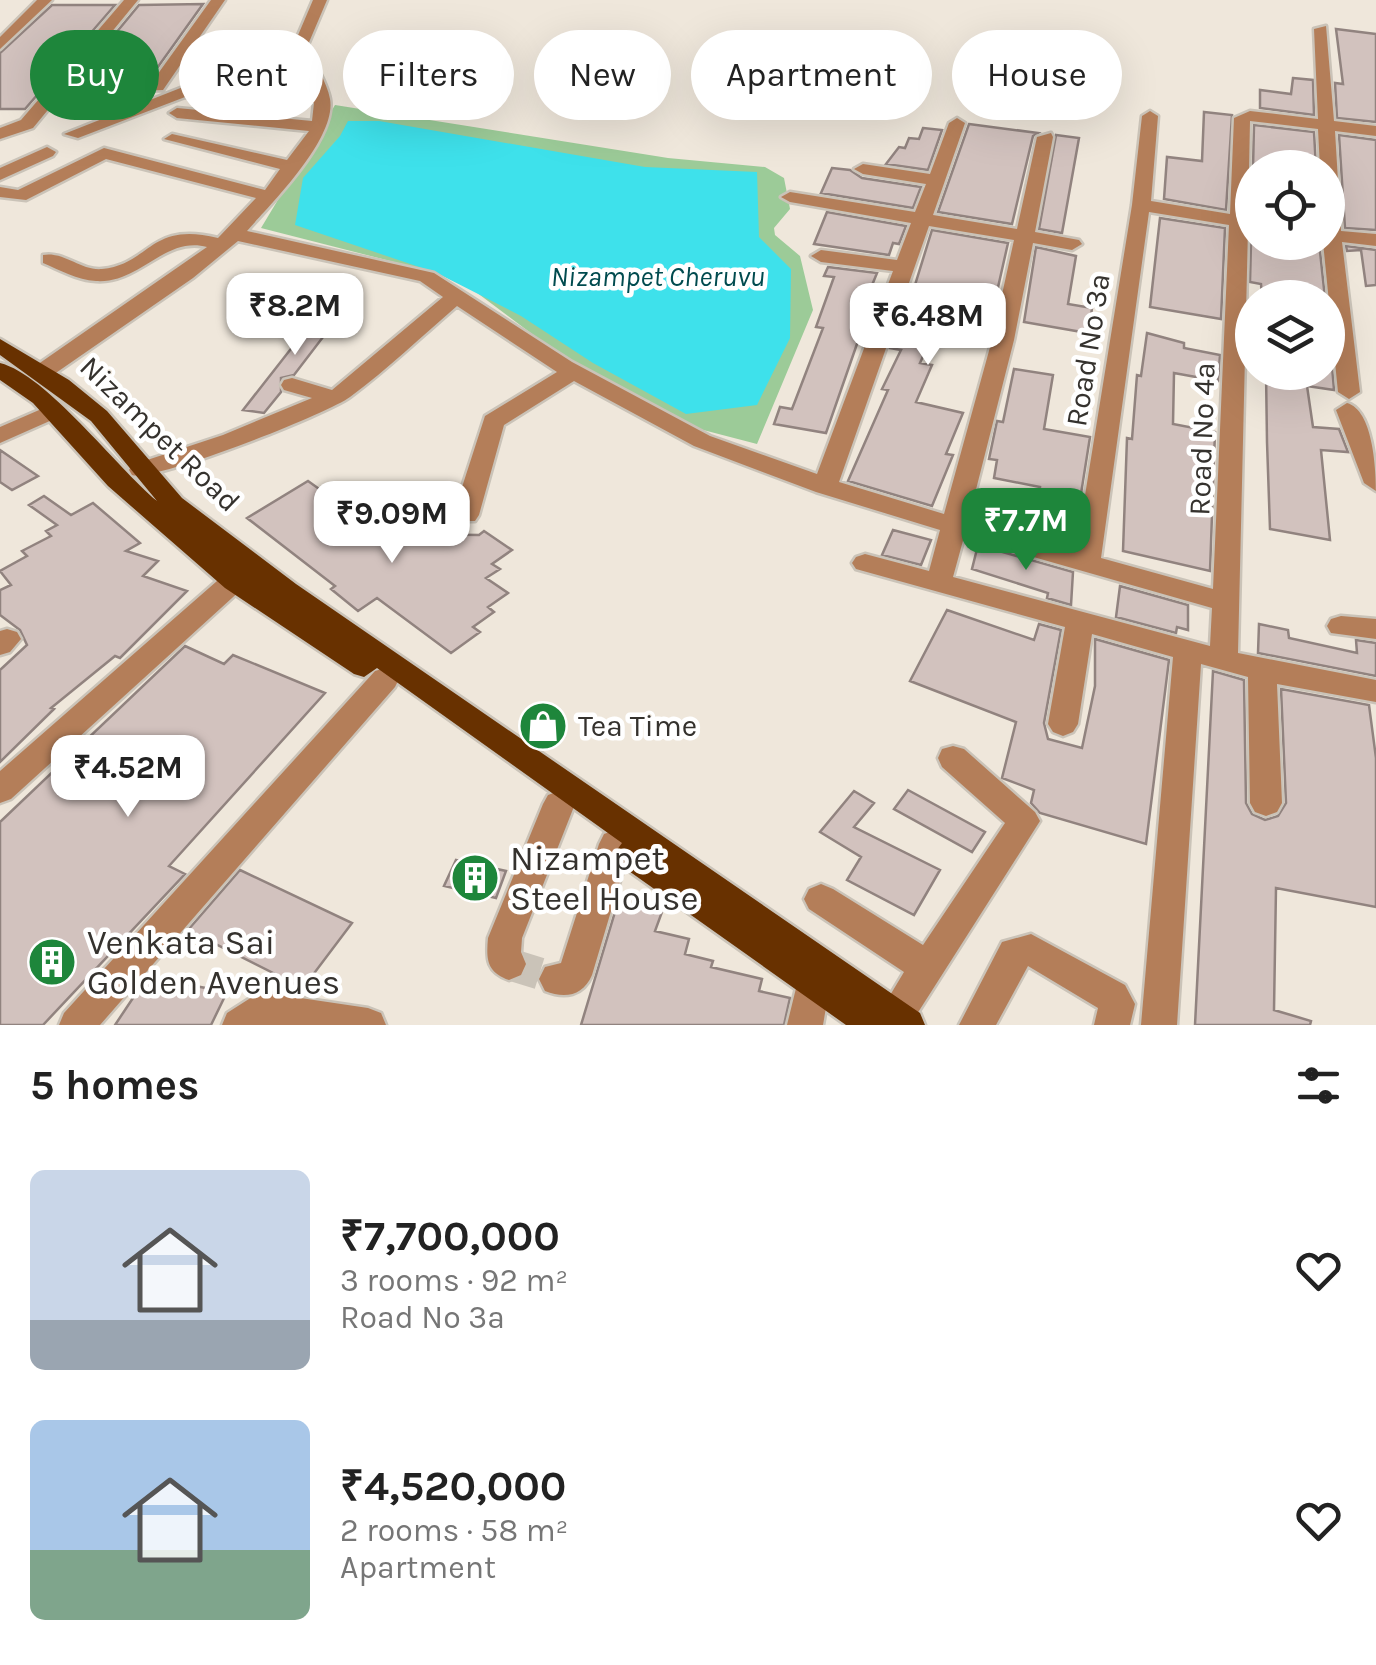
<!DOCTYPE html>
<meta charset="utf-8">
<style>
:root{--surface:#fff;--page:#f2f2f2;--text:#222;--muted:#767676;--accent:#1e863b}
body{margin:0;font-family:Karla,sans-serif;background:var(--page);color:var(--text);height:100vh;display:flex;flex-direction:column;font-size:38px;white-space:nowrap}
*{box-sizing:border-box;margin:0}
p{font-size:32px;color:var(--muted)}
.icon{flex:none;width:55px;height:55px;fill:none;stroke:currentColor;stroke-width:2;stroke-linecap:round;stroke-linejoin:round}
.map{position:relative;height:1025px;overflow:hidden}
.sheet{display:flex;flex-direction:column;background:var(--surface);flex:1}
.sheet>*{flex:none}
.banner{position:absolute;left:30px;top:30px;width:1318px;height:90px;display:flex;gap:20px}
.tools{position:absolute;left:1235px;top:150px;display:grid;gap:20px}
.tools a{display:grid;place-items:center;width:110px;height:110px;border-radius:50%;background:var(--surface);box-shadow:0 10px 40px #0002;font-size:50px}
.price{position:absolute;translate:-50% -85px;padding:0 22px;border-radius:20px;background:#fff;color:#222;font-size:32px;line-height:65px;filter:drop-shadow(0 2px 5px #0008)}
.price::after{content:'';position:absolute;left:50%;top:60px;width:30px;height:22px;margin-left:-15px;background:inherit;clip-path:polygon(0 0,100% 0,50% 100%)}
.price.active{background:var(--accent);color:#fff}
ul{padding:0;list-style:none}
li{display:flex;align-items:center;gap:30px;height:250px;padding:0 30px}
li span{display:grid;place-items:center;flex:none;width:280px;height:200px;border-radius:15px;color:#555}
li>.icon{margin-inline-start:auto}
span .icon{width:120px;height:120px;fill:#fffc;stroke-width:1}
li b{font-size:42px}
h2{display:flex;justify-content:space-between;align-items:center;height:120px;padding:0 30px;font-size:42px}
.chip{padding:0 35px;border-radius:45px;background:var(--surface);box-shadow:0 10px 40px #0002;font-size:35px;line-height:90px}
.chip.active{background:var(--accent);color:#fff}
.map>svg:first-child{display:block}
.green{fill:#9ccb98}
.water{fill:#3ee1eb}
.building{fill:#d2c2be;stroke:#91837f;stroke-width:2.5}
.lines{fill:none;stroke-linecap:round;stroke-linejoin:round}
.minor-tunnel{stroke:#cac3b8;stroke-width:32;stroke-dasharray:32 16;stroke-linecap:butt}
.minor-casing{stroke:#cac3b8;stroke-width:5}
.major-casing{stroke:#cac3b8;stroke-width:5}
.minor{fill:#b47e59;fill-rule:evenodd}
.major{fill:#683100;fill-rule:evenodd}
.labels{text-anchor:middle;stroke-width:9;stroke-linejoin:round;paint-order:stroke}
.far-water-label{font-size:28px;font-style:italic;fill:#014b4f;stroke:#fff}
.street-label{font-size:30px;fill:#35322e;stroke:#fff}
.poi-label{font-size:30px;fill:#35322e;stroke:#fff;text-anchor:start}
.near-poi-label{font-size:35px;fill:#35322e;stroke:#fff;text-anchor:start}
</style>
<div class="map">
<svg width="1376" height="1025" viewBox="0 0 1376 1025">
<rect width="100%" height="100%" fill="#efe7db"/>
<path class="green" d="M335 105 668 158 765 167 784 178 790 209 774 228 775 235 800 256 813 310 757 444 684 425 576 367 476 292 437 273 261 228Z"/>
<path class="water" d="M348 121H379L645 167 757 172 759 237 791 269 790 338 757 405 686 414 593 363 521 316 437 273 295 225 303 178 340 136Z"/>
<path class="building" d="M203 4 150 78 77 80 139 5Z
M52 5H115L25 109H0V53Z
M1336 29 1376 34V122L1337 118 1335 83 1343 84Z
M1293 78 1313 80 1314 115 1260 108V90L1291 94Z
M1204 112 1232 115 1226 210 1164 199 1167 157 1202 161Z
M969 124 1038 133 1033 136 1012 224 938 212Z
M1254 125 1314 132 1316 168H1253Z
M923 128 942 130 928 170 886 164 899 147 905 148 909 138 919 139Z
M1056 135 1079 138 1062 233 1039 229Z
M1339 135 1376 140V230L1345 228Z
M832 168 850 170 862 178 921 187 913 208 821 193Z
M827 212 906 226 899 244 893 243 889 255 814 244Z
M1160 218 1225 228 1221 319 1150 307Z
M932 230 1008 243 989 327 940 319 920 363 932 365 916 402 963 413 946 454 953 455 932 506 848 481 888 390 882 389 901 350 890 348 906 314Z
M1251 242H1319L1325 298H1262L1261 284 1250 282Z
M1346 246 1376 250V285L1366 286 1361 250 1347 251Z
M1036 247 1076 256 1068 304 1092 308 1091 316 1103 320 1099 335 1024 322Z
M828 267 877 273 857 322 864 323 858 341 826 433 774 424 780 407 792 409 823 328 816 327 834 277 824 276Z
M326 304 346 307 294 375 281 378V392L264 413 243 410Z
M1147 333 1184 343V348L1220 355 1218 381 1174 373 1173 424 1215 432 1210 571 1123 551 1127 438 1132 439 1137 375 1141 376Z
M1328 365 1332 366 1334 390 1307 386 1313 427 1339 429 1348 452 1321 450 1330 540 1270 529 1267 442 1266 372H1328Z
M1014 369 1053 375 1044 429 1090 437 1074 538 1034 530 1040 487 994 478 997 460 989 459 997 421 1003 422Z
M0 450 38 476 12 490 0 482Z
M308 481 329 496 323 499 333 506 327 510 390 551 415 534 479 535 484 531 512 550 492 564 500 569 486 578 508 593 488 607 494 612 473 627 480 632 451 653 377 598 358 611 331 589 335 586 247 518Z
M44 496 71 515 93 503 140 543 126 551 158 561 143 576 187 591 120 658 115 656 51 708 54 709 0 762V670L27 645 20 630 0 615V590L11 585 0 571 27 556 22 551 51 536 46 531 57 525 29 505Z
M893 530 931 540 921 565 882 555Z
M978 545 1073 572 1071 605 1047 598 1048 593 972 569Z
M1120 586 1188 605V630L1177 627 1176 633 1116 617Z
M947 610 1034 640 1039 624 1061 630 1044 723 1048 739 1082 748 1095 686V639L1169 660 1146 844 1040 813 1031 803 1034 790 1002 778 1016 722 910 681Z
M1259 624 1288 630 1289 638 1357 653 1356 640 1376 643V676L1258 653Z
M185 646 224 664 233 655 325 693 169 866 185 874 43 1025H0V822Z
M1213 671 1244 680 1246 803 1252 814 1265 820 1278 816 1286 803 1281 689 1369 705 1376 758V907L1276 888 1274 1010 1311 1021 1310 1025H1195Z
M908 790 985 832 972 852 894 809Z
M854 791 874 803 854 827 940 870 914 915 847 880 861 857 820 832Z
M456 860 506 871 496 898 444 886Z
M240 870 352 923 303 988 188 930Z
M618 902 662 912 655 931 689 939 685 954 713 961 711 967 762 979 759 991 790 998 784 1025H581Z
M147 977 227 992 211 1025H115Z"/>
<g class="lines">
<path class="minor-tunnel" d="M509 964 557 979"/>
<g class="minor-casing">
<path id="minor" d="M37 0H52L0 49V37Z
M124 0H138L69 84 152 82 211 0H225L163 90 61 94 33 128 0 139V128L21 120Z
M313 0H327L307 47C314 63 327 82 330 99 337 138 272 203 247 231L434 273 572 362 710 436 817 474 893 271 821 262 811 256 821 250 897 260 911 223 790 202 781 197 790 192 915 212 926 184 863 174 854 169 863 164 930 174 949 123 957 118 965 123 933 215 1017 229 1037 137 1051 133 1053 137 1035 232 1079 240 1082 244 1072 250 1033 243 1014 340 968 521 1076 551 1132 205 1142 116 1150 111 1158 116 1151 201 1230 214 1234 118 1250 111 1318 119 1314 29 1326 26 1334 121 1376 126V136L1335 131 1341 231 1376 234V246L1342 242 1360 392 1349 399 1338 392 1323 242H1328V168H1320L1318 129 1250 121 1248 217H1252V229L1248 228 1238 653 1376 680V702L1277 684 1282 803 1277 812 1266 816 1255 812 1250 803 1248 677 1201 664 1177 1025H1141L1173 657 1092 634 1078 724 1073 732 1063 736 1053 732 1048 724 1065 627 856 569 852 563 856 557 865 554 929 571 940 530 816 492 694 446 574 381 504 425 479 515 475 521H457L453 515 485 416 557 372 457 306C422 336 388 369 350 397 327 414 155 482 132 475L129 470 132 465 223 435 312 398 284 390 281 385 284 380 292 378 332 390 443 297 420 281 238 241 193 278 50 377H34L31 372 34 367 207 247C164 236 140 284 96 281 77 280 60 270 43 263V255C64 251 81 271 102 269 151 264 149 221 218 238L256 198 106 159 26 200 0 197V187L18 190 104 148 265 190 280 169 164 139 172 134 287 160 309 131 177 118 169 113 177 108 312 121 314 103 185 97 78 138 64 134 183 87 312 94 293 47ZM1149 212 1229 225 1213 589 1101 558ZM929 226 1014 240 992 340 944 514 839 482ZM964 537 1212 608 1210 646 953 577Z
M47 147 56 152 53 156 0 180V168Z
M1347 403C1373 410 1376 469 1376 491L1364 483 1336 410Z
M53 404 61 406 64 411 61 416 0 443V427Z
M234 572 243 574 247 581 243 588 11 799 0 803V771L225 574Z
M1341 616 1376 619V639L1331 633 1327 626 1331 619Z
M7 629 17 632 21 639 10 652 0 655V631Z
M385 668 395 671 399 679 395 687 100 1025H59L64 1013 375 671Z
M953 746 964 749 1035 812 1040 821 910 1025H881L877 1017 904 972 809 909 804 899 809 889 821 884 833 889 923 945 1005 823 942 767 938 758 942 749Z
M559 791 570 795 575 804 522 938 521 952 526 964 521 975 509 980C487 972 486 960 488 938L543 804 548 795Z
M615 830 626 834 631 844 592 975C583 996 565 999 545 991L539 979 545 967 561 963 599 844 604 834Z
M1031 934 1125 985 1135 1004 1130 1025H1094L1098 1008 1028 966 996 1025H959L1002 942Z
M812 967 824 972 830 984 823 1025H787L800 972Z
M260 992 368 1008 381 1013 386 1025H222L227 1013Z"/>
</g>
<g class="major-casing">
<path id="major" d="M0 339 69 380 107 411 182 498 296 584 920 1013 925 1025H846L619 864 614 854 622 843 377 668 364 677 354 674 225 588 108 486 33 403 0 380V363C47 375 116 467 157 501L91 421 0 355Z"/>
</g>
<use href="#minor" class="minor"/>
<use href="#major" class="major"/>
</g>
<defs>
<g id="shop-disc" transform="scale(2.5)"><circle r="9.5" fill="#1e863b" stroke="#fff"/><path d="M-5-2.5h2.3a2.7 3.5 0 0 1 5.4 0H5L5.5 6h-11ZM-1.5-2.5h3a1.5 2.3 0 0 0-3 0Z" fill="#fff"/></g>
<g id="building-disc" transform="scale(2.5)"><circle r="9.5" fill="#1e863b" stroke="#fff"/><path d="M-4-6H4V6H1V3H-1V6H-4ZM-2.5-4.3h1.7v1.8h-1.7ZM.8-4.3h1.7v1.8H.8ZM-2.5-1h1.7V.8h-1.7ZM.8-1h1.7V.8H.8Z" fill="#fff"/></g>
</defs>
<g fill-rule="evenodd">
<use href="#shop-disc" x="543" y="726"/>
<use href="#building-disc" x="475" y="878"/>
<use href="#building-disc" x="52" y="962"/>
</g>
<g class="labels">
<g class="far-water-label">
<text x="658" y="286">Nizampet Cheruvu</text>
</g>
<g class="street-label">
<text transform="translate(1088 350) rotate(-81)" y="10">Road No 3a</text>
<text transform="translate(160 434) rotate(44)" y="10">Nizampet Road</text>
<text transform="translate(1202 439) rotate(-88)" y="10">Road No 4a</text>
</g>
<g class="poi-label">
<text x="578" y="736">Tea Time</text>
</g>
<g class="near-poi-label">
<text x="510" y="870">Nizampet<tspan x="510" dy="40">Steel House</tspan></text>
<text x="87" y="954">Venkata Sai<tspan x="87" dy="40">Golden Avenues</tspan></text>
</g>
</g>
</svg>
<div class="tools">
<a><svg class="icon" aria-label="locate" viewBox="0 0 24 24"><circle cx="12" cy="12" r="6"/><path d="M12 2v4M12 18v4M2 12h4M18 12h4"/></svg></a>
<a><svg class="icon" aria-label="layers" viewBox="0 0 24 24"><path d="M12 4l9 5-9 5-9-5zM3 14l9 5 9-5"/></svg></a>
</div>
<b class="price" style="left:295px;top:358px">₹8.2M</b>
<b class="price" style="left:928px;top:368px">₹6.48M</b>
<b class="price" style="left:392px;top:566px">₹9.09M</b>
<b class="price active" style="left:1026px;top:573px">₹7.7M</b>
<b class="price" style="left:128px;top:820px">₹4.52M</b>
<div class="banner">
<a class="chip active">Buy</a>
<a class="chip">Rent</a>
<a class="chip">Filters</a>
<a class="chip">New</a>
<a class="chip">Apartment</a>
<a class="chip">House</a>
</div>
</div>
<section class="sheet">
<h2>5 homes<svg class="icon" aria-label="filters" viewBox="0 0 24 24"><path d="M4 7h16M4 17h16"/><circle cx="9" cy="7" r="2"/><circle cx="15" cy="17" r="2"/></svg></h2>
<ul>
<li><span style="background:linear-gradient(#c9d6e8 75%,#9aa5b1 0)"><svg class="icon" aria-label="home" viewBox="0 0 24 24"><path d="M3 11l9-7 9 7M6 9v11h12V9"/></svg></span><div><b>₹7,700,000</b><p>3 rooms · 92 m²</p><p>Road No 3a</p></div><svg class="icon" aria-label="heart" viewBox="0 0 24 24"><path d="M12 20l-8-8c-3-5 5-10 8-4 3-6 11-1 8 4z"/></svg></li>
<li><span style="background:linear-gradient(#a9c7e8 65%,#7fa58c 0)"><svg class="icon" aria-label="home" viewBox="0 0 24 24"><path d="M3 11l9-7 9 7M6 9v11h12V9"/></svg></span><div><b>₹4,520,000</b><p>2 rooms · 58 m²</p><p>Apartment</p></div><svg class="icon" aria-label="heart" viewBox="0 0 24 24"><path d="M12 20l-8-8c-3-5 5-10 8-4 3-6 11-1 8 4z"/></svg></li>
</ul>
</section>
